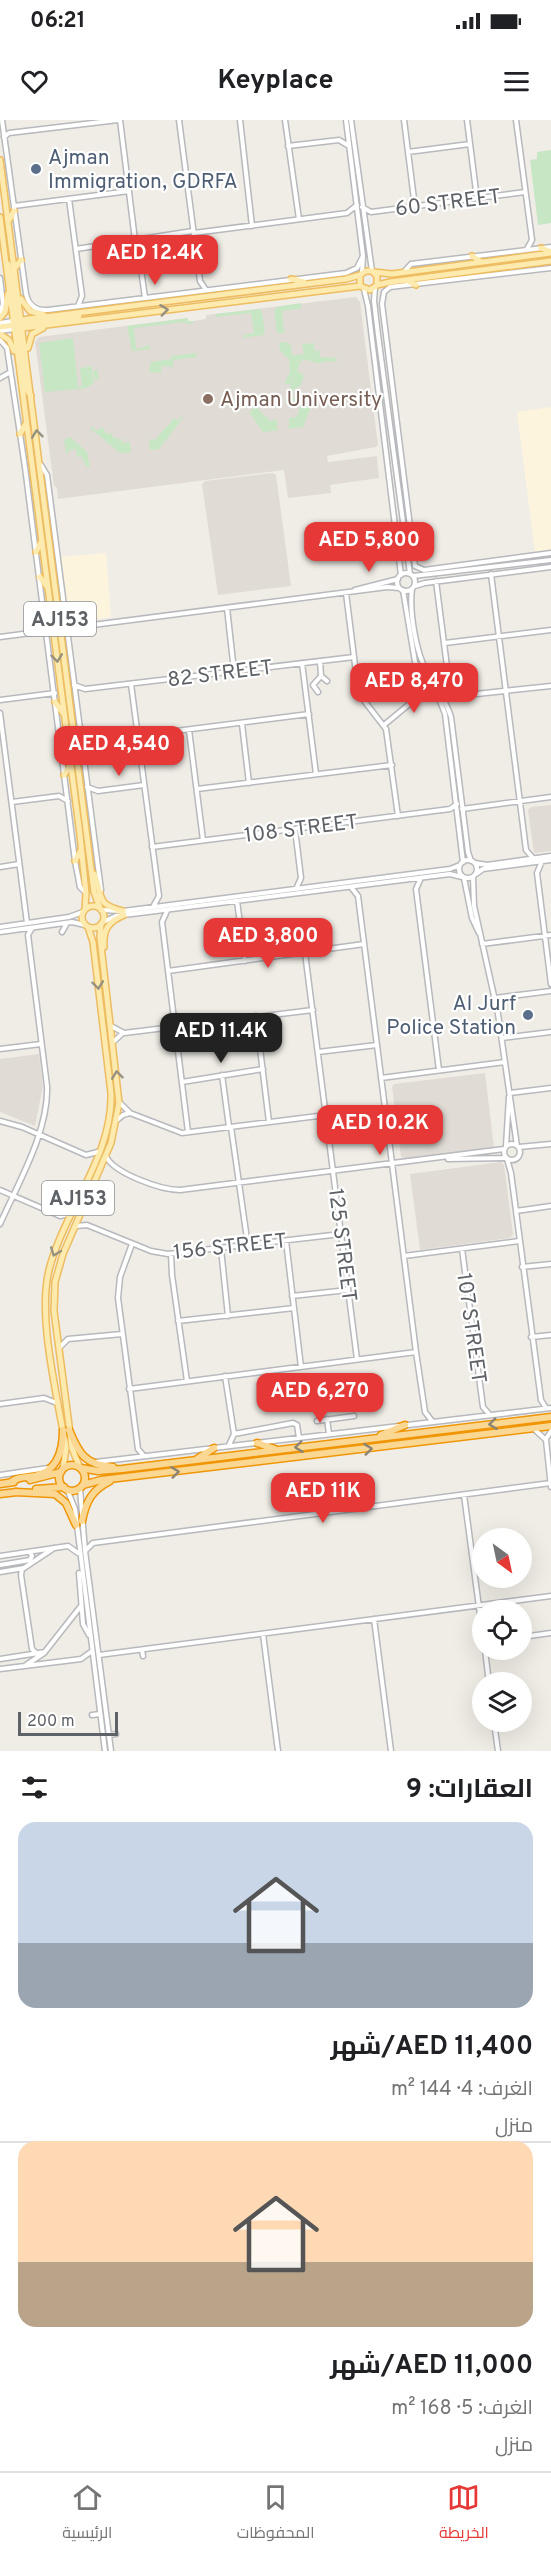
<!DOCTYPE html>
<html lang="ar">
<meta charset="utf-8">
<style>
:root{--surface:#fff;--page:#f2f2f2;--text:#202124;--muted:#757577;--line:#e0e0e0;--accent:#e53837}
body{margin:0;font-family:Overpass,Cairo,sans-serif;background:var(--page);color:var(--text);direction:rtl;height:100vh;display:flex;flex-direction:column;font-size:22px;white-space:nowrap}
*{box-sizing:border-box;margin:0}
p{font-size:20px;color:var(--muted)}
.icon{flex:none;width:33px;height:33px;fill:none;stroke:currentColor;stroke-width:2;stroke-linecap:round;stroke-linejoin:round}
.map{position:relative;height:1631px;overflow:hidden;direction:ltr}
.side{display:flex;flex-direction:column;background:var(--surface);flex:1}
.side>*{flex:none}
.needle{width:39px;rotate:147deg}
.tools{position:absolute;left:472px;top:1408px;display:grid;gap:12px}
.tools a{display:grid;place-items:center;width:60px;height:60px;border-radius:50%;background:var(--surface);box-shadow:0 6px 24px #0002;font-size:30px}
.scale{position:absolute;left:18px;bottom:15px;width:100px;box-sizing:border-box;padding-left:6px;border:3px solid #5e6266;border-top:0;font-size:16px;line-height:21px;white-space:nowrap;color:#5e6266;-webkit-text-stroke:4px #fff;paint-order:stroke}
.price{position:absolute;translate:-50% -51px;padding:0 14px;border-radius:12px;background:var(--accent);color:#fff;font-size:20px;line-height:39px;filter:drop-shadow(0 2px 3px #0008)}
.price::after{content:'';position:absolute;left:50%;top:36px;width:18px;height:14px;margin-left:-9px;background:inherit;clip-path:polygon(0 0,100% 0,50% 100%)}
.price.active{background:#222;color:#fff}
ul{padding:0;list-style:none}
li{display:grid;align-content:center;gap:12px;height:318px;padding:0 18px}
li+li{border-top:2px solid var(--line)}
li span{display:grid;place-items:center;height:186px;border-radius:18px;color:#555}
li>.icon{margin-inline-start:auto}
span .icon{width:108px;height:108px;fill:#fffc;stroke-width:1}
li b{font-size:26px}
h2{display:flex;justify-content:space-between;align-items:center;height:72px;padding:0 18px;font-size:26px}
.status{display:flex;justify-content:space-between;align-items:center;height:42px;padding:0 30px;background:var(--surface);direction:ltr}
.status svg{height:16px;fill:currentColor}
header{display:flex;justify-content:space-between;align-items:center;height:78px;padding:0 18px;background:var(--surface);font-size:27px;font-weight:700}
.menu{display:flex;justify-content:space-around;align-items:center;height:84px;border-top:2px solid var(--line);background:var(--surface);font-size:16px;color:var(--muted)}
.menu a{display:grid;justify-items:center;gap:3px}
.menu .active{color:var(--accent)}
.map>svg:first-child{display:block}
.commercial{fill:#fdf4de}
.education{fill:#e0dcd5}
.green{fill:#c6e6c4}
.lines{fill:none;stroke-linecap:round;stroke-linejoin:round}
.minor-casing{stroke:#b7b9bd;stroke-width:7}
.major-casing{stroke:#eebc61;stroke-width:8}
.highway-casing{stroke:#f09606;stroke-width:9}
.minor{stroke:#fff;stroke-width:4}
.major{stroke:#fdeaae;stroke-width:5}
.highway{stroke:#fad893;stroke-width:6}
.oneway{stroke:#96927f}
.oneway2{stroke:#8d8574}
.service-dot{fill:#5c6f8a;stroke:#fff;stroke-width:2}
.education-dot{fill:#8d6e63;stroke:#fff;stroke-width:2}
.labels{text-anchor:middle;stroke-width:4.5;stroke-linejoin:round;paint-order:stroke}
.shield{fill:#fff;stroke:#8e9194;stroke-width:1.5}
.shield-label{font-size:20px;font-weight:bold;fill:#5e6266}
.service-label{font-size:21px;fill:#4e5e75;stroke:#fff;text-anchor:start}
.street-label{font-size:21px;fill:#5e6266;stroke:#fff}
.education-label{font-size:21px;fill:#785e54;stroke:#fff;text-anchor:start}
</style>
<div class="status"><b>06:21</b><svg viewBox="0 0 49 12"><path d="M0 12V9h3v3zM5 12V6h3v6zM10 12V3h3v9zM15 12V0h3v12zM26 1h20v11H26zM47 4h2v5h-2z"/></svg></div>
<header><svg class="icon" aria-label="menu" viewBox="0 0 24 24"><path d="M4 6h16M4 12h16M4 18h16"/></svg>Keyplace<svg class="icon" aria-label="heart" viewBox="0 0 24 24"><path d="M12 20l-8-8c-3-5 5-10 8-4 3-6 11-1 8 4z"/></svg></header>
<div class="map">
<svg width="551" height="1631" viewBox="0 0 551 1631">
<rect width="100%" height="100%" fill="#f0ede6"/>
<path class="commercial" d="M551 287V431L535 433 517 292Z
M106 433 111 497 66 503 59 437Z"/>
<path class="education" d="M356 177 360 182 378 325 376 327 327 336 328 342 377 336 379 358 330 365 331 373 288 378 284 350 58 379 57 368 54 366 35 222 39 217 188 198V201H193L206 199V195Z
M273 353 276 355 291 466 218 475 202 364 205 361Z
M551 685V731L534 733 528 690 531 687Z
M39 934 43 966 35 1006 0 992V939Z
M485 953 494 1028 404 1039 401 1036 392 967 394 964Z
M501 1042 504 1045 513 1114 510 1118 420 1130 410 1054Z"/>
<path class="green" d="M551 30V103L538 105 530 40 537 39V32Z
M301 183V189L282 191 284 213H277L274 190H276V187Z
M260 189 262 192 265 212 263 215 243 218V215L254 213 251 193 216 197 215 194Z
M188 198V201H193L194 203 186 204 185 202 134 208 136 229 150 225V229L132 231 127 206Z
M73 218 78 267 82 266 80 248 92 246V251L97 250 99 259 95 260 93 252 86 253H92L94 263 86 268 45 272 39 223Z
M279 223 287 222 291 226 292 236 304 234 302 224 314 223 315 231 319 230 320 237 336 238 337 241 321 242V244L303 239 301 242 295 240 300 243 297 251 304 256 300 266 294 269 291 275 295 279 293 283 287 284 285 281 296 252 290 265 284 263 290 252 289 242 291 238 289 240 280 230Z
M196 233 197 237 173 240V247L162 246V243L161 253 149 252 151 242 172 239 171 236Z
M305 281 312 284 303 307 287 309 289 307V298L297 297 300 286Z
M255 287 258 288 265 297H268V301L277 300V309L280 310 263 312 249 292Z
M181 296 183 298 159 329 150 330 149 320 157 319C160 310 169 308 173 298L179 301Z
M92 306 96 311 102 307 107 314 111 313 114 318 121 319 123 323 130 322 131 332 120 333 90 308Z
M70 317 87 332 90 347H87L81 336 77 337 76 329 69 330V333H66L64 320Z"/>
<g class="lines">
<g class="minor-casing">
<path id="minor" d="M2 0 26 174C29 186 36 191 48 190L346 153 357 148 363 136
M120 0 135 120
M179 0 200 161 206 170
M240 0 252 106
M285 0 299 99
M346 0 363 136 362 153
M351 0 372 151
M404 0 415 87
M467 0 477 79
M516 0 532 120 527 129
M4 17 9 13 118 0
M288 26 339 20 349 26
M408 32 470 24
M69 79 82 176 78 186
M14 86 129 71
M362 87 371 92 525 72
M194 113 347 93 357 85
M137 120 145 178
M76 129 193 111
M551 148 390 167 384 172 382 184 415 446 424 450 551 433
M404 152 411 144 551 127
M0 158 3 184 0 193
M375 167 374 181 378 215 410 454
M364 169 368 186 401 455
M0 203 13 201
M0 211 14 209
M0 220 7 228 25 347 75 741 80 767 85 772
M0 258 9 253
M41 345 47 355 101 770
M397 462a9 9 0 1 1 18 0a9 9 0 1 1-18 0Z
M491 454 526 730 533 738
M413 456 551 440
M436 461 450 570 447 577
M415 466 425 463 551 447
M412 469C409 491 416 533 427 552 435 568 446 579 451 597L468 732 471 741
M355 470 398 459
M403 470 415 542 440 581 445 594 463 742
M346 473 358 569 362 578 386 609 398 696
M227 488 234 551
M68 513 77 507 387 467 399 468
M0 517 38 512 46 505
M445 523 551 510
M320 541 321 556 327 561
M302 543 316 654
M131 564 159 776 153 787
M74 565 85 569 354 537
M318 572 313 565 321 556
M448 577 551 566
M0 580 55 573
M0 593 27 803
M242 604 249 663
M384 605 430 567
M189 610 203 720
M137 616 309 594
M87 667 98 671 144 665
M197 669 392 645
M12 682 59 676 68 681
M462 689 551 677
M295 709 301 758 296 769
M152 727 450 689 457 684
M459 749a9 9 0 1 1 18 0a9 9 0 1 1-18 0Z
M542 741 537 753 551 864
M475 743 487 745 551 736
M0 747 19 744
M476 754 483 749 551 740
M473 757 474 786 498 894 517 1026
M421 758 416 769 439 950
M464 758 472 798 479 813
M351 767 358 776 416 1232 425 1292 432 1301
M237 781 245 841
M101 790 123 791 450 749 460 745
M167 791 162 802 188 1012
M103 802 116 796 450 754 462 757
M0 807 69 797 83 792
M0 812 72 802 85 805
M62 812 67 803
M482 824 551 815
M305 833 357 1239
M168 851 364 824
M495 878 551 871
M256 896 269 1002
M111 906 124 913 313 890
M502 918 551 912
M113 922 123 913
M0 929 41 924
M318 932 377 925
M222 955 229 1007
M381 958 505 942
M182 962 263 949
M510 973 551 968
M120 983 130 993 182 1013 326 995
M117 1000 123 995 130 993
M0 1001 22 1007 86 1035 98 1032
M231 1007 248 1126
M504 1032a8 8 0 1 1 16 0a8 8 0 1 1-16 0Z
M506 1026 509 977
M519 1027 551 1024
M106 1036C113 1053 161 1070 180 1070L504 1029
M448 1039 505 1038
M507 1039 511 1053 541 1280 546 1288
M0 1070 60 1096 71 1093
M516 1091 551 1086
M0 1104C18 1063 49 1011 47 966L28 815 32 808
M76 1106 87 1105 151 1131 168 1134 341 1114
M286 1121 301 1247
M132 1124 120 1157 118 1178 138 1329 144 1336
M221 1129 228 1196
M462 1129 483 1287 489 1294
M171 1134 172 1155 187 1261
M404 1136 519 1121
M522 1147 551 1144
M292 1176 348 1170
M178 1201 294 1188
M531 1217 551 1215
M59 1228 68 1219 122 1214
M225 1256 234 1314 229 1325
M129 1269 416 1232
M0 1284 44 1278 57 1283
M327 1299 329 1314
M317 1301 354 1296
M534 1309 546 1320 551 1367
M234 1314 293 1303 297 1305 299 1318
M546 1319 551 1311
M96 1342 551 1288
M0 1355 48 1348
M80 1368 85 1431 111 1631
M67 1369 75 1389 105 1631
M464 1375 483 1517
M85 1431 93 1423 551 1363
M0 1436 68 1426 78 1433
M0 1445 30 1440 32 1436 30 1432
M22 1449 21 1455 32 1529 37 1534
M0 1452 24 1448 54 1428
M79 1453 83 1504 89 1515
M374 1499 391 1631
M263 1514 278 1631
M522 1517 551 1513
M142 1530 143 1536
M485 1530 489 1563
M99 1535 551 1476
M0 1539 45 1532
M26 1545 44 1533 81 1486
M0 1549 81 1539 92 1531
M92 1595 100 1594
M494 1602 498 1631
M109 1615 116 1614"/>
</g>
<g class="major-casing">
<path id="major" d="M0 40 94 772 100 788
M0 97 80 715 86 773 85 789
M9 100 14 91
M541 128 551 132
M472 136 481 142
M8 144 18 203
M15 148 21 140
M374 152 392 154 551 133
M291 159 304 162
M406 160 416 165
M377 165V156L372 151H366L360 155V166L370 170 377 165 390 162 551 141
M21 179 30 191 44 195
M0 198 5 192 8 174
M13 201 346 159 360 155
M20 205 79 196
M18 206 27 270 31 276
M0 207 16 205
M14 209 360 166
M0 214 9 220 14 231
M28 228 32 214 43 208
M20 314 25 305
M36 432 42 420
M40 457 48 468
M46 503 51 493
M55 582 63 593
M64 655 70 645
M75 741 81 730
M94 754C104 776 94 784 123 791
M82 797a11 11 0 1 1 22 0a11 11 0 1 1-22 0Z
M104 827C103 809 108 802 124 795
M80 1348 72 1328 54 1191 55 1162 63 1134 111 1023 119 983 100 817 101 804
M63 1349 66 1328C58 1279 37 1197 49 1150 64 1090 113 1037 111 973L93 822 88 807"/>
</g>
<g class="highway-casing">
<path id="highway" d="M69 1310C79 1334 85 1345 113 1347
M381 1315 405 1305
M257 1323 275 1329
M197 1339 214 1328
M59 1358a13 13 0 1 1 26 0a13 13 0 1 1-26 0Z
M81 1348 98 1351 122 1349 551 1297
M30 1360 61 1352
M11 1362C19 1356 26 1358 35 1356 58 1351 63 1330 63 1310
M0 1364 14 1362
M83 1365 101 1360 551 1306
M36 1369 64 1367
M15 1372 55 1374 66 1383 76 1405
M0 1374 17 1372
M82 1401C86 1381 92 1370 110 1361"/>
</g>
<use href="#minor" class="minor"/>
<use href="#major" class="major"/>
<use href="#highway" class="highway"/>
</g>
<defs><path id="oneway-chevron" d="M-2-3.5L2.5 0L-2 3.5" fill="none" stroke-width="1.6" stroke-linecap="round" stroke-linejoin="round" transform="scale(1.5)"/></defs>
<g class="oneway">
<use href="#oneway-chevron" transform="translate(164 190) rotate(-7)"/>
<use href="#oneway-chevron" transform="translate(37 314) rotate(-97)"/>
<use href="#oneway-chevron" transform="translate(57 538) rotate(83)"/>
<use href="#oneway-chevron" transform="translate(98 865) rotate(83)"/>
<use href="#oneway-chevron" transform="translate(117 955) rotate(-97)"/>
<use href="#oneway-chevron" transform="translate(55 1132) rotate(111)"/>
</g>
<g class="oneway2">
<use href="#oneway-chevron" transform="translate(493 1304) rotate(173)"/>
<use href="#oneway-chevron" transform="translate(299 1327) rotate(173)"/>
<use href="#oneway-chevron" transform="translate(368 1329) rotate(-7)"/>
<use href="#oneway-chevron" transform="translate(175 1352) rotate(-7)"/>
</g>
<g class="service-dot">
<circle cx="36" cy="49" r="6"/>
<circle cx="528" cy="895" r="6"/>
</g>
<circle class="education-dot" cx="208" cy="279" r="6"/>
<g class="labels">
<g class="shield">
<rect x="24" y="482" width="72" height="34" rx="4.5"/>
<rect x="42" y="1061" width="72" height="34" rx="4.5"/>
</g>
<g class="shield-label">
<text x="60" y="506">AJ153</text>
<text x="78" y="1085">AJ153</text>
</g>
<g class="service-label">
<text x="48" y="44">Ajman<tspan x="48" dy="24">Immigration, GDRFA</tspan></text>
<text x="516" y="890" text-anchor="end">Al Jurf<tspan x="516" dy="24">Police Station</tspan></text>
</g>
<g class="street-label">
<text transform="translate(448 82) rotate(-7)" y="7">60 STREET</text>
<text transform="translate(220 553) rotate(-7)" y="7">82 STREET</text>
<text transform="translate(301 708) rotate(-7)" y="7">108 STREET</text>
<text transform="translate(343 1125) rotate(83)" y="7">125 STREET</text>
<text transform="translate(230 1126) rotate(-6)" y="7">156 STREET</text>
<text transform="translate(472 1208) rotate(82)" y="7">107 STREET</text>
</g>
<g class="education-label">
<text x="220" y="286">Ajman University</text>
</g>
</g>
</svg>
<div class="tools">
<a><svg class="needle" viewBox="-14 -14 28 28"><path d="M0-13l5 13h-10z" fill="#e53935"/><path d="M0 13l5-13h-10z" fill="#757577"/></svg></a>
<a><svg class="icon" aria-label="locate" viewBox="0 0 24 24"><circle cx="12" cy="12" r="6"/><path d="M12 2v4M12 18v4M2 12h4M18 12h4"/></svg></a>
<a><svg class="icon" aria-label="layers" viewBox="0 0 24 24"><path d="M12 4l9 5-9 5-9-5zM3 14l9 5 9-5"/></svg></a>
</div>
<div class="scale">200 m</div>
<b class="price" style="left:155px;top:166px">AED 12.4K</b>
<b class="price" style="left:369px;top:453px">AED 5,800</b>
<b class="price" style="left:414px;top:594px">AED 8,470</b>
<b class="price" style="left:119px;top:657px">AED 4,540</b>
<b class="price" style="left:268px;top:849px">AED 3,800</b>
<b class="price active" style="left:221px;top:944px">AED 11.4K</b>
<b class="price" style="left:380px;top:1036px">AED 10.2K</b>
<b class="price" style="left:320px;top:1304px">AED 6,270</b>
<b class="price" style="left:323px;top:1404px">AED 11K</b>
</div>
<section class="side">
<h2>العقارات: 9<svg class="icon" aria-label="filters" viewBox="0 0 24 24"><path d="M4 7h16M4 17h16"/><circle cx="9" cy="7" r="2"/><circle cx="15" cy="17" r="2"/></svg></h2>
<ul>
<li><span style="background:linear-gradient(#c9d6e8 65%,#9aa5b1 0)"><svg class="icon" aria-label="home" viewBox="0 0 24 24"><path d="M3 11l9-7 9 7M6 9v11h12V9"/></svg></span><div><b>AED 11,400/شهر</b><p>الغرف: 4 · 144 m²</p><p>منزل</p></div></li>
<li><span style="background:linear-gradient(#ffd9b3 65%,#b9a48a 0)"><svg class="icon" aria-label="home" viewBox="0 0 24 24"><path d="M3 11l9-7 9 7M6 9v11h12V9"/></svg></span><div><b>AED 11,000/شهر</b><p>الغرف: 5 · 168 m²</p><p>منزل</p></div></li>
</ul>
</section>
<nav class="menu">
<a class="active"><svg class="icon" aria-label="map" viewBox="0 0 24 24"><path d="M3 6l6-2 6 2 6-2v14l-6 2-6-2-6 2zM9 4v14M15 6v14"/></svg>الخريطة</a>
<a><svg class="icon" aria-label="saved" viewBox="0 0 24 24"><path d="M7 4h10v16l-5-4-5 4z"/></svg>المحفوظات</a>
<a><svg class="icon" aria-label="home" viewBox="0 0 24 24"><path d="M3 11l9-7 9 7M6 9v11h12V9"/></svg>الرئيسية</a>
</nav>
